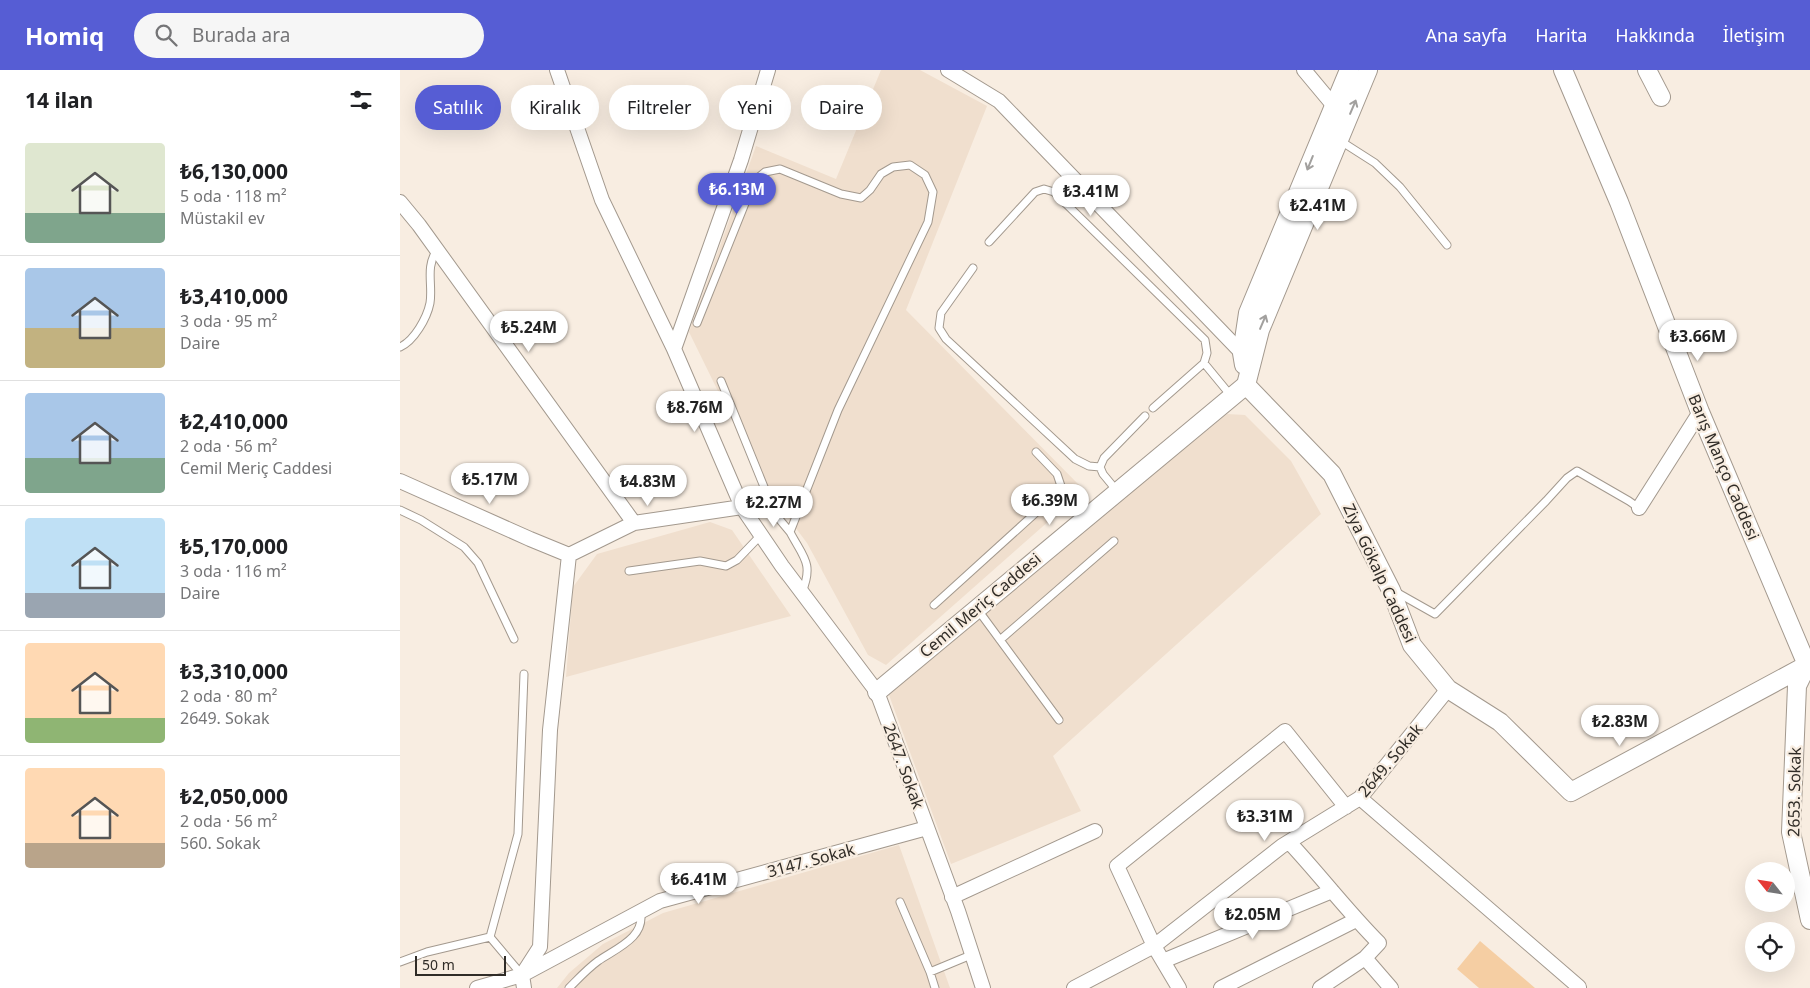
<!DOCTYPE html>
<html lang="tr">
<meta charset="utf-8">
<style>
:root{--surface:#fff;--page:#f6f6f6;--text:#202124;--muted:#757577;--line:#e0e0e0;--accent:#565dd4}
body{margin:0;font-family:"Noto Sans",sans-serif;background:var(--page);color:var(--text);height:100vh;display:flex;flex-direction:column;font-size:19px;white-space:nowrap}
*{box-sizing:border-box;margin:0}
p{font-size:16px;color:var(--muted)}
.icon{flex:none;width:28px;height:28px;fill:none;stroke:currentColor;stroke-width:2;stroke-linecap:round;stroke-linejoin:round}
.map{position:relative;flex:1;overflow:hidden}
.side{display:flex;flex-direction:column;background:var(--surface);width:400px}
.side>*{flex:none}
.top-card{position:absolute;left:15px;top:15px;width:475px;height:45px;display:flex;gap:10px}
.needle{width:32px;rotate:300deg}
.fabs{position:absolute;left:1345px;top:792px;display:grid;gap:10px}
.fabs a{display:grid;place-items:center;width:50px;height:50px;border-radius:50%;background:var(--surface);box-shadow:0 5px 20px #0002;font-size:25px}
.scale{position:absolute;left:15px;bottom:12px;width:91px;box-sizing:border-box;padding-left:5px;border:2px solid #302c27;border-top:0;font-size:14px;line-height:18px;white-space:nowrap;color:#302c27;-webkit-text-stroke:4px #f8ede1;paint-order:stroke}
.price{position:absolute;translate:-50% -42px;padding:0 11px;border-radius:18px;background:#fff;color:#222;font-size:16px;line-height:32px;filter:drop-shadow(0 1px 2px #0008)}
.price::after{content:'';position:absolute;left:50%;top:30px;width:15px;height:11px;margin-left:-8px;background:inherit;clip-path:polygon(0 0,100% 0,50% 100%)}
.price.on{background:var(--accent);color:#fff}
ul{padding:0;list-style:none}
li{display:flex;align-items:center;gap:15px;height:125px;padding:0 25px}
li+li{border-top:1px solid var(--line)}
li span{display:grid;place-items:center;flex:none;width:140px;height:100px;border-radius:5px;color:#555}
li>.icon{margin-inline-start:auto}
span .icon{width:60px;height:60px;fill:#fffc;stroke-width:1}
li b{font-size:21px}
h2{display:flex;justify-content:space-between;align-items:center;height:60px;padding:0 25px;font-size:21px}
.chip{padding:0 18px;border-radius:22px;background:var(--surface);box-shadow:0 5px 20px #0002;font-size:18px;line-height:45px}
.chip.on{background:var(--accent);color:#fff}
header{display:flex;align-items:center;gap:30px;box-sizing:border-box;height:70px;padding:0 25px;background:var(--accent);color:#fff}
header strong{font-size:24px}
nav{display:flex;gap:28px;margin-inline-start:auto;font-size:18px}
.search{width:350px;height:45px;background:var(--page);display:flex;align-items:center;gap:12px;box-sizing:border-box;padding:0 18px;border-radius:28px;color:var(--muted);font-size:19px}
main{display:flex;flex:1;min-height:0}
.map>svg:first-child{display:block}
.built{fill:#f0dfce}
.green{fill:#f5cea3}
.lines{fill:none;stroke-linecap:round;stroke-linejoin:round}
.service-casing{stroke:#a3998e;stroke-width:9}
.minor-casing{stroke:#a3998e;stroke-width:16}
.tertiary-casing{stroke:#a3998e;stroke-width:20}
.service{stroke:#fff;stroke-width:7}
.minor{stroke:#fff;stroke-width:14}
.tertiary{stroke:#fff;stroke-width:18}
.oneway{stroke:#a2a09e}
.labels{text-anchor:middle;stroke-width:4.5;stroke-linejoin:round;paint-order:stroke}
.street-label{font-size:16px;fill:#302c27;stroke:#f8ede1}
</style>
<header>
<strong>Homiq</strong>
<div class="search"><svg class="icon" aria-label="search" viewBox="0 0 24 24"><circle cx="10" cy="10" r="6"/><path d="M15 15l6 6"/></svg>Burada ara</div>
<nav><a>Ana sayfa</a><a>Harita</a><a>Hakkında</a><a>İletişim</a></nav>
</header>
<main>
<section class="side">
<h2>14 ilan<svg class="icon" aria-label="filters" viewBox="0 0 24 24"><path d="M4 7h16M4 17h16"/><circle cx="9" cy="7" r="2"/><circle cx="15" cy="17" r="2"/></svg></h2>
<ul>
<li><span style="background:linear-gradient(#dfe7d0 70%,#7fa58c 0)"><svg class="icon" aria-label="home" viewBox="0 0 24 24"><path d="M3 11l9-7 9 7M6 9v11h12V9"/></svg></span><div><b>₺6,130,000</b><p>5 oda · 118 m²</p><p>Müstakil ev</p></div></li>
<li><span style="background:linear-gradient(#a9c7e8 60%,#c2b280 0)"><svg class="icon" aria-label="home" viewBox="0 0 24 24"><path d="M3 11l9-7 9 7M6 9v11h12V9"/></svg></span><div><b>₺3,410,000</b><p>3 oda · 95 m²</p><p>Daire</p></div></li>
<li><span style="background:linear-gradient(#a9c7e8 65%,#7fa58c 0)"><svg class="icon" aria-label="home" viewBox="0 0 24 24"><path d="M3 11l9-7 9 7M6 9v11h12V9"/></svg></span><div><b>₺2,410,000</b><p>2 oda · 56 m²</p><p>Cemil Meriç Caddesi</p></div></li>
<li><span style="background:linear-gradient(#bfe0f5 75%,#9aa5b1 0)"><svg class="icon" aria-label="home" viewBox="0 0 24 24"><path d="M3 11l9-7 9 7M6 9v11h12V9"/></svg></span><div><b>₺5,170,000</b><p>3 oda · 116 m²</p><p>Daire</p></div></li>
<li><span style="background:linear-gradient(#ffd9b3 75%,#8fb573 0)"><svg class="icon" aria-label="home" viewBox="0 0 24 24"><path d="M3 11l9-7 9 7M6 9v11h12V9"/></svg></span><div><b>₺3,310,000</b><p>2 oda · 80 m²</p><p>2649. Sokak</p></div></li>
<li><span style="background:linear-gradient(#ffd9b3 75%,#b9a48a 0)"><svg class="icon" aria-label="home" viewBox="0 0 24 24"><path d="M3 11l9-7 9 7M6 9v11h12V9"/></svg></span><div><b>₺2,050,000</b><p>2 oda · 56 m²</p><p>560. Sokak</p></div></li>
</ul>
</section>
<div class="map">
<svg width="1410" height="918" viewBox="0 0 1410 918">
<rect width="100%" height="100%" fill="#f8ede1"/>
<path class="built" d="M481 0H520L587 36 506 240 684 420 486 595 468 585 407 473 365 417 289 262 356 76 436 109Z
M827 344 845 345 891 391 921 444 653 686 681 741 551 794 489 625 569 554Z
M310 452 332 460 391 546 166 607 173 517 197 484Z
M499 775 550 918H157L169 903 203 874 263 843Z"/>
<path class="green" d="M1080 871 1135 918H1079L1057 899Z"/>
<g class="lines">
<g class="service-casing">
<path id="service" d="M939 70 975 93 1000 117 1047 175
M589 172 635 122 644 119 654 122 805 270 807 283 804 293 753 338
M573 198 541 243 539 258 546 269 675 389 689 396 700 397
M297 253 354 111 365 102 380 99 441 124 461 128 470 120 481 104 493 97 510 95 525 105 533 122 528 152 438 340 390 462C403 487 414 493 402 522
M0 277C14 271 27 248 30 233 33 215 25 197 37 180
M804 293 832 327
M321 311 375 444 390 462
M636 382 657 404 662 419 684 449
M717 421 703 404 700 397 704 388 745 346
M0 440 21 450 64 477 78 493 114 569
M229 501 300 491 326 496 337 490 361 465
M996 522 1035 544 1146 431 1167 408 1177 401 1229 431 1239 438
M534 535 662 419
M578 540 659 650
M600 570 714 471
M500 832 530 902 535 918
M0 892 27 882 90 867
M530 902 571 885
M122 905 90 867 118 764 124 604
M169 918C178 909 187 899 198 891 215 879 247 867 240 841"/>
</g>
<g class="minor-casing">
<path id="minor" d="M157 0 202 130 274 279 342 437 382 496 477 622 558 841 583 918
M548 0 599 31 842 283
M904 0 934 36
M0 132 19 155 234 453
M274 279 341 90 368 0
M0 411 130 469 169 485 234 453 342 437
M1239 438 1300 342
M960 728 1179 917 1178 918
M889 772C920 805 947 841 979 873L965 888
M552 827 695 761
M763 891 932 821
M77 918 122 905 260 831 527 758
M124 918 122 905 140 877 150 660 169 485
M674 918 754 876 882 776 960 728 1048 619
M779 918 754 876 717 796 885 661 946 737
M821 918 956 850
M920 918 965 888 991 918"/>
</g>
<g class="tertiary-casing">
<path id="tertiary" d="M1163 0 1219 132 1300 342 1407 595 1410 598
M1247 0 1261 27
M844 295 842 283 848 243 949 0
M846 315 932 404 991 520 1012 575 1048 619 1100 652 1171 722 1407 595
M1407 595 1397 616 1391 762 1410 850
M477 622 846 315 860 260 968 0"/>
</g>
<use href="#service" class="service"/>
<use href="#minor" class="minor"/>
<use href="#tertiary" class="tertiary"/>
</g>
<defs><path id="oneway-shaft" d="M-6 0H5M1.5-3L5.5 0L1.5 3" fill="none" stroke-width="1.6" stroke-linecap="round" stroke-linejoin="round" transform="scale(1.25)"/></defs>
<g class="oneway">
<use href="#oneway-shaft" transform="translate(953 37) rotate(-67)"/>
<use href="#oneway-shaft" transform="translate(910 93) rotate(112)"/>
<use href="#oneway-shaft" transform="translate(863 252) rotate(-67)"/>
</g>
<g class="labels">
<g class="street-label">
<text transform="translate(1324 397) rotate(67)" y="6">Barış Manço Caddesi</text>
<text transform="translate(980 503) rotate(65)" y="6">Ziya Gökalp Caddesi</text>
<text transform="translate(580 535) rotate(-40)" y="6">Cemil Meriç Caddesi</text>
<text transform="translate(990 690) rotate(-50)" y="6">2649. Sokak</text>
<text transform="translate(504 696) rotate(70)" y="6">2647. Sokak</text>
<text transform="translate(1394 722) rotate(-89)" y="6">2653. Sokak</text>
<text transform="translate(411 790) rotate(-15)" y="6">3147. Sokak</text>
</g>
</g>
</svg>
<div class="fabs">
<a><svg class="needle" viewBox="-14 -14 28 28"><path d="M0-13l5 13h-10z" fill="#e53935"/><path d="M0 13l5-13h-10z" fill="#757577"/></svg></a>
<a><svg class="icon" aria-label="locate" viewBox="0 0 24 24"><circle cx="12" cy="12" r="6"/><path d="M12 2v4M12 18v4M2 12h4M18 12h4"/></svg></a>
</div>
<div class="scale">50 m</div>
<b class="price on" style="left:337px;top:145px">₺6.13M</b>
<b class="price" style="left:691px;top:147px">₺3.41M</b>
<b class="price" style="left:918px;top:161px">₺2.41M</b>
<b class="price" style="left:129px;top:283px">₺5.24M</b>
<b class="price" style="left:1298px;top:292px">₺3.66M</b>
<b class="price" style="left:295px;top:363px">₺8.76M</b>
<b class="price" style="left:90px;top:435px">₺5.17M</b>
<b class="price" style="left:248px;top:437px">₺4.83M</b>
<b class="price" style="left:650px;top:456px">₺6.39M</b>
<b class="price" style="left:374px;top:458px">₺2.27M</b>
<b class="price" style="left:1220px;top:677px">₺2.83M</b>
<b class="price" style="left:865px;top:772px">₺3.31M</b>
<b class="price" style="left:299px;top:835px">₺6.41M</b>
<b class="price" style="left:853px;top:870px">₺2.05M</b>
<div class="top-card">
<a class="chip on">Satılık</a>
<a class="chip">Kiralık</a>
<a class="chip">Filtreler</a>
<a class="chip">Yeni</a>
<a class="chip">Daire</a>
</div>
</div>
</main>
